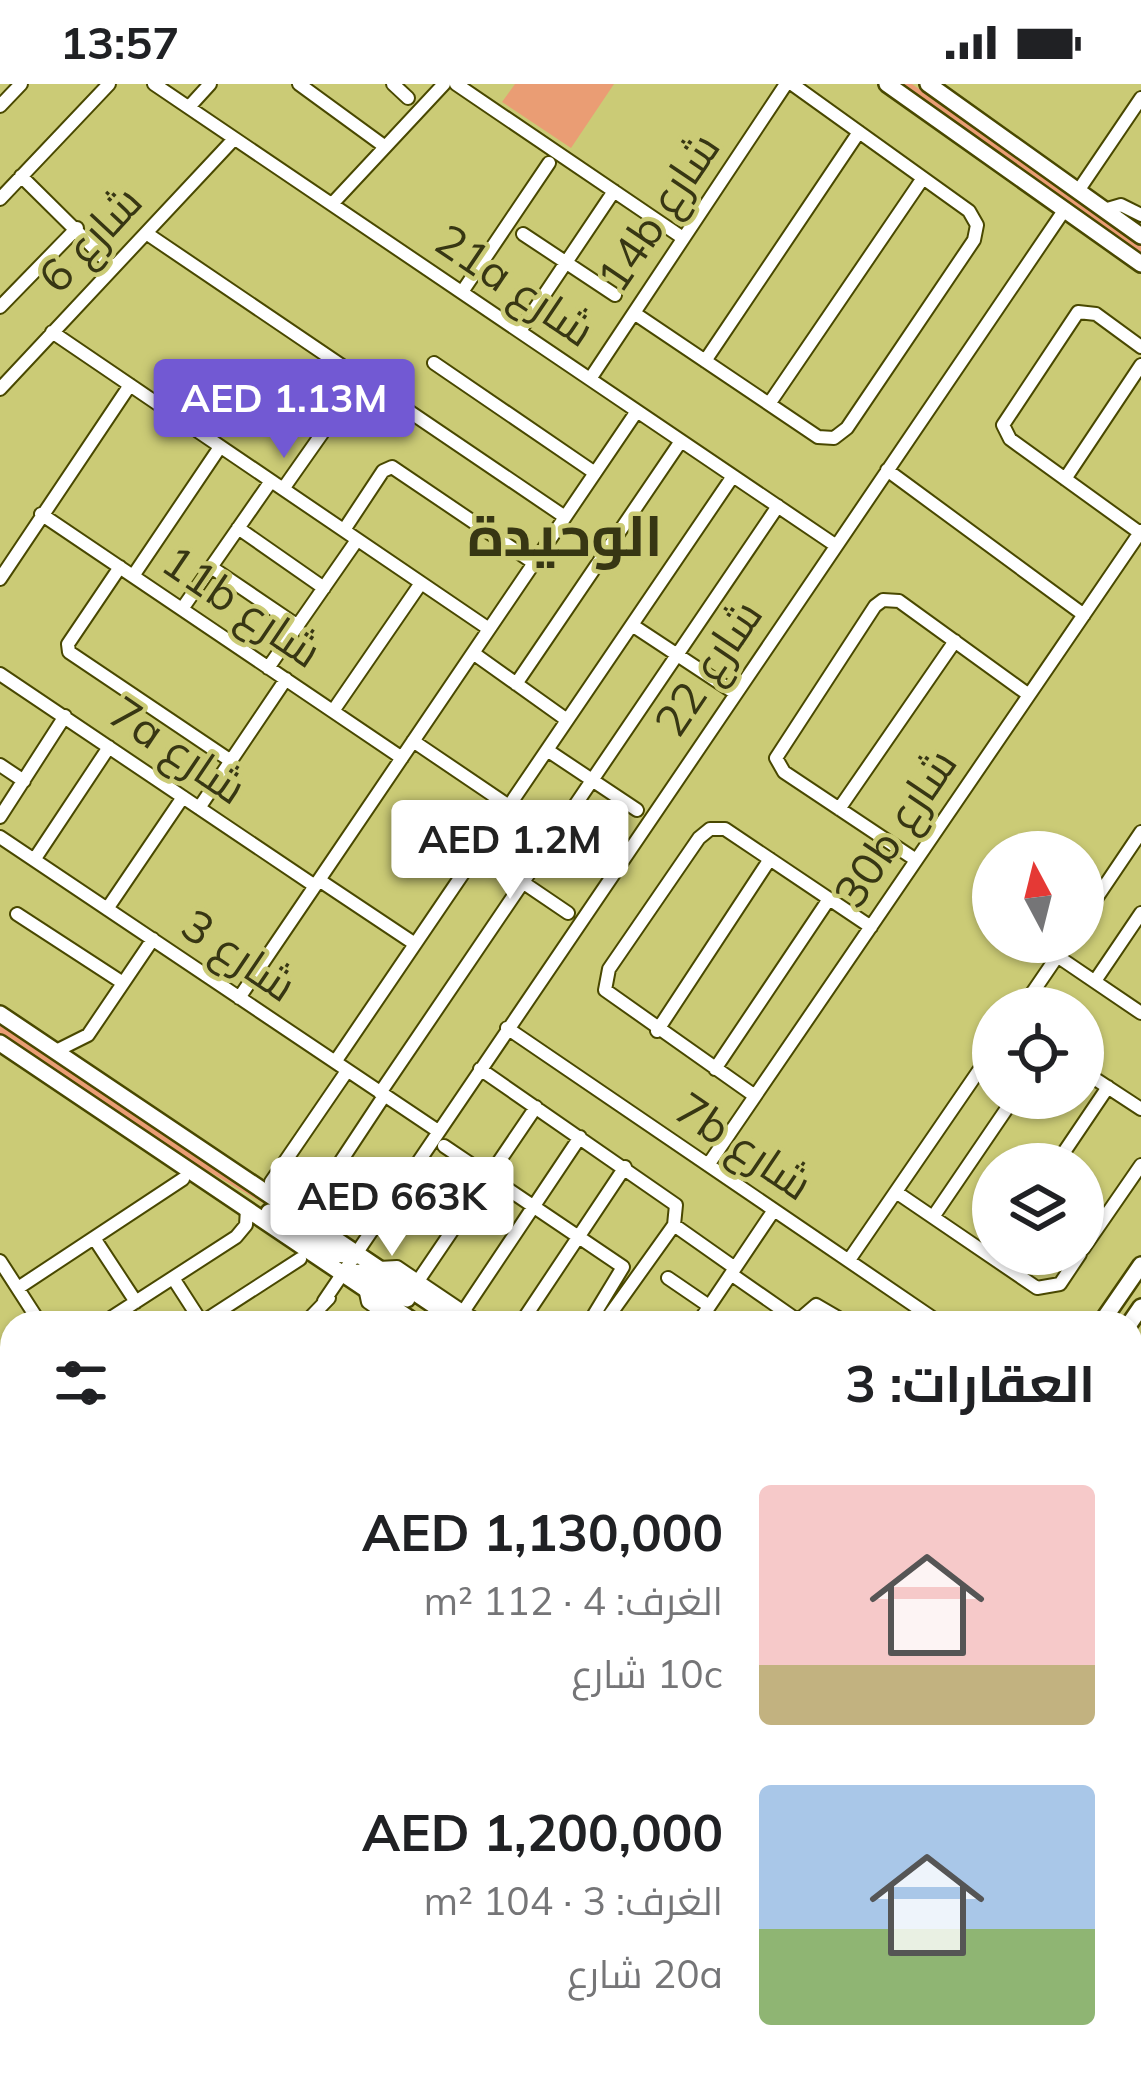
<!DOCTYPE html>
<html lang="ar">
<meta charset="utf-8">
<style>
:root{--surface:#fff;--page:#f6f6f6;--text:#202124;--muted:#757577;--accent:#7259d3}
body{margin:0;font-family:Mulish,Cairo,sans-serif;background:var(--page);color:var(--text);direction:rtl;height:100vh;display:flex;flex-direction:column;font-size:45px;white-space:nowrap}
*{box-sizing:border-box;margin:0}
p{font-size:39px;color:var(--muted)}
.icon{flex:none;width:66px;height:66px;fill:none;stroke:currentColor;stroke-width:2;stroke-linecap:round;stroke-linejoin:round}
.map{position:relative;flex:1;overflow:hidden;direction:ltr}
.drawer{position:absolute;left:0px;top:1227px;width:1143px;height:771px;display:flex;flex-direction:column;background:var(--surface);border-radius:36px 36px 0 0;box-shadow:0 3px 9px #0004;direction:rtl}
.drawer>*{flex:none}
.needle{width:78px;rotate:353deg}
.fabs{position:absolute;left:972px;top:747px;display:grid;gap:24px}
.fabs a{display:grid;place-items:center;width:132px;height:132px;border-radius:50%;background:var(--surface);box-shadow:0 3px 9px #0004;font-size:60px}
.price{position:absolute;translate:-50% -102px;padding:0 27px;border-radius:12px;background:#fff;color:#222;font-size:39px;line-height:78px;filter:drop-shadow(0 3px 6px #0008)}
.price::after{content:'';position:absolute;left:50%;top:72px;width:36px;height:27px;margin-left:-18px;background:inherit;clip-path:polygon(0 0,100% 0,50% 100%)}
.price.on{background:var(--accent);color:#fff}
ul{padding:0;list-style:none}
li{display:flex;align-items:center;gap:36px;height:300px;padding:0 48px}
li span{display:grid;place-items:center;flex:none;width:336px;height:240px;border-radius:12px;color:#555}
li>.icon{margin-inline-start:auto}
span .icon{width:144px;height:144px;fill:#fffc;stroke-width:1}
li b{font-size:51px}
h2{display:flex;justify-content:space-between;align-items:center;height:144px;padding:0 48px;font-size:51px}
.status{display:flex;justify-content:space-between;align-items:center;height:84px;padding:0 60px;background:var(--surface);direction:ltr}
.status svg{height:33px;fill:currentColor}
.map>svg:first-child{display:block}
.green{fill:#ea9d74}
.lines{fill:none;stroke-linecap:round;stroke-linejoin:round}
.minor-casing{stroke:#494800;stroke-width:16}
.major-casing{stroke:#494800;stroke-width:20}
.minor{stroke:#fff;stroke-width:12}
.major{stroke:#fff;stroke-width:15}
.labels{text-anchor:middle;stroke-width:9;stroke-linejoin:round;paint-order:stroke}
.street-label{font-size:45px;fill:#373613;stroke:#cbcb76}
.district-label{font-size:57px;font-weight:bold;fill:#373613;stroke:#cbcb76}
</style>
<div class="status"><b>13:57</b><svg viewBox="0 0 49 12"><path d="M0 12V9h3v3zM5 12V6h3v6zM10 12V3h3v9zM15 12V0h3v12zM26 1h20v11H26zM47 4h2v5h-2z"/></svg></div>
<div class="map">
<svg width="1141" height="1996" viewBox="0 0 1141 1996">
<rect width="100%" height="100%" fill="#cbcb76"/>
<path class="green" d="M515 0H614L571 64 502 18Z
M902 0H912L1141 159V170Z
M0 938 326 1156 186 1074 0 949Z
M12 1315V1508L0 1489V1323Z"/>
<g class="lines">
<g class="minor-casing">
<path id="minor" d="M154 0 835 461
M299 0 384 62
M393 0 408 14
M456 0 683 154
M0 22 21 0
M189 23 210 0
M21 92 113 183
M1078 107 1141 14
M0 115 109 0
M332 120 444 0
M1104 126 1121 121 1141 131
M146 149 565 433
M523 150 615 211
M462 208 549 79
M0 223 77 144
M634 229 818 353 834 354 847 344 974 156 977 141 969 127 792 0
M520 247 614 107
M52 248 489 545
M705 277 859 48
M434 279 595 389
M590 295 786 0
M0 305 234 55
M769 320 923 94
M887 386 1084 531
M1065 395 1141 281
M283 405 361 294
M41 430 402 674
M238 444 324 504
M344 446 383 387 392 383 534 479
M1140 449 1010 355 1003 341 1078 228 1096 230 1141 263
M120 483 68 560 69 568 231 677
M211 483 298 542
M133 492 220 363
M0 495 130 301
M182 525 271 397
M632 541 735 609
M473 569 567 636
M268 584 357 456
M0 590 315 802
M516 600 681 357
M333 627 421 499
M413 657 509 722
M547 666 637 726
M0 681 24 697
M199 724 286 595
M839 725 955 557
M0 733 65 632
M0 753 438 1047
M478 768 568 829
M34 776 109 663
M916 776 784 688 776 674 875 522 883 516 899 517 1029 611
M319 796 415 860
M107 825 183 713
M17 830 123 899
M1083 834 1141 748
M1057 872 1141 929
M1095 897 1141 829
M239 914 637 327
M1022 924 1067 858
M507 944 940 1239
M657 947 770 775
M56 967 88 951 153 855
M335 978 733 392
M480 985 676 1121 674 1141 604 1239
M715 985 829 815
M1083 987 1141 1025
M380 1009 778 422
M755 1012 605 906 609 885 699 754 710 745H725L871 843
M444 1062 623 1183 589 1239
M1056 1080 1108 1003
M708 1081 1141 447
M271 1098 347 987
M896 1108 1037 1204 1060 1200 1080 1170
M310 1124 384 1012
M933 1133 1014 1014
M674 1141 735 1184
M94 1154 136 1218
M1083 1165 1141 1081
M849 1176 993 966
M0 1177 40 1239
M379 1184 397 1183 480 1239
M731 1190 797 1236
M173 1194 202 1239
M668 1194 709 1222
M418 1197 536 1023
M18 1204 183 1095
M365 1204 368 1218 398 1239
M324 1217 1065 125
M463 1228 580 1053
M103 1239 236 1153 246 1141 247 1125
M201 1239 300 1175
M305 1239 329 1214
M521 1239 625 1083
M698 1239 774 1126
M795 1239 816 1221 847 1239
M0 1297 12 1289
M1131 1323 1141 1329
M0 1521 12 1539
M0 1708 12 1727
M0 1757 12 1746
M1131 1854 1141 1861
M0 1877 12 1870
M301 1986 306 1996
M417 1986 422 1996
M902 1986 908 1996
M976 1986 981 1996
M1039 1986 1044 1996
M1100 1986 1105 1996
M363 1996 379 1986
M490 1996 492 1986
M557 1996 577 1986
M684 1996 703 1986
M814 1996 832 1986"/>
</g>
<g class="major-casing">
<path id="major" d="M887 0 1141 180
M928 0 1141 152
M0 930 460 1239
M0 959 416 1239
M269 1128 334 1170 358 1172
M340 1189 364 1188 407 1215
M1101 1239 1141 1181
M1130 1239 1141 1223
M1131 1694 1141 1701
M1131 1721 1141 1728
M92 1996 107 1986
M133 1996 149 1986"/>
</g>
<use href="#minor" class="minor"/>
<use href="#major" class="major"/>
</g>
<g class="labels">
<g class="street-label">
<text transform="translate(658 128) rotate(-56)" y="16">14b شارع</text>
<text transform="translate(90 155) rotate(-47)" y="16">شارع 6</text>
<text transform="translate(515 201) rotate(34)" y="16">21a شارع</text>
<text transform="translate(242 522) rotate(34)" y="16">11b شارع</text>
<text transform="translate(708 584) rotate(-56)" y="16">شارع 22</text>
<text transform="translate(178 666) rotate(34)" y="16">7a شارع</text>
<text transform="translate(895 744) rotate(-56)" y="16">30b شارع</text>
<text transform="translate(239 871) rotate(34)" y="16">شارع 3</text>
<text transform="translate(744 1062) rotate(34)" y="16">7b شارع</text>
</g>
<g class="district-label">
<text x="565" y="472">الوحيدة</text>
</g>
</g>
</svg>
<div class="fabs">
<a><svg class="needle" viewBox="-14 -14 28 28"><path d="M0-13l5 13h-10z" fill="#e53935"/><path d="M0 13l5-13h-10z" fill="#757577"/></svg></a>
<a><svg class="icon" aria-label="locate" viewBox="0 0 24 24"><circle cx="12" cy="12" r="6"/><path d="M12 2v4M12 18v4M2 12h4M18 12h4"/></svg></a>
<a><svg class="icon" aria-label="layers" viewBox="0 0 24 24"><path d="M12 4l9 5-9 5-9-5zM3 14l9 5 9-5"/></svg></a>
</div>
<b class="price on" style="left:284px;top:377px">AED 1.13M</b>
<b class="price" style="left:510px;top:818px">AED 1.2M</b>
<b class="price" style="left:392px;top:1175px">AED 663K</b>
<section class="drawer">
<h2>العقارات: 3<svg class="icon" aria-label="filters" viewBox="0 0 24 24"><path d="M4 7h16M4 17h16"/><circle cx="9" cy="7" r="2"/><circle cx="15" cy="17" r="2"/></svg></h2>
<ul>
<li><span style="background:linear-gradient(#f6c9c9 75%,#c2b280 0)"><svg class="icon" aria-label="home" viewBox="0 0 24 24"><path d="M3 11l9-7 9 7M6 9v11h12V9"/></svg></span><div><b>AED 1,130,000</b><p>الغرف: 4 · 112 m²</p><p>10c شارع</p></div></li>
<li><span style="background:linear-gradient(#a9c7e8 60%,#8fb573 0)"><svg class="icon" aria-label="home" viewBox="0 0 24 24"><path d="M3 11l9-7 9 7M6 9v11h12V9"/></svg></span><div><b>AED 1,200,000</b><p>الغرف: 3 · 104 m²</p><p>20a شارع</p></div></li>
</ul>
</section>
</div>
